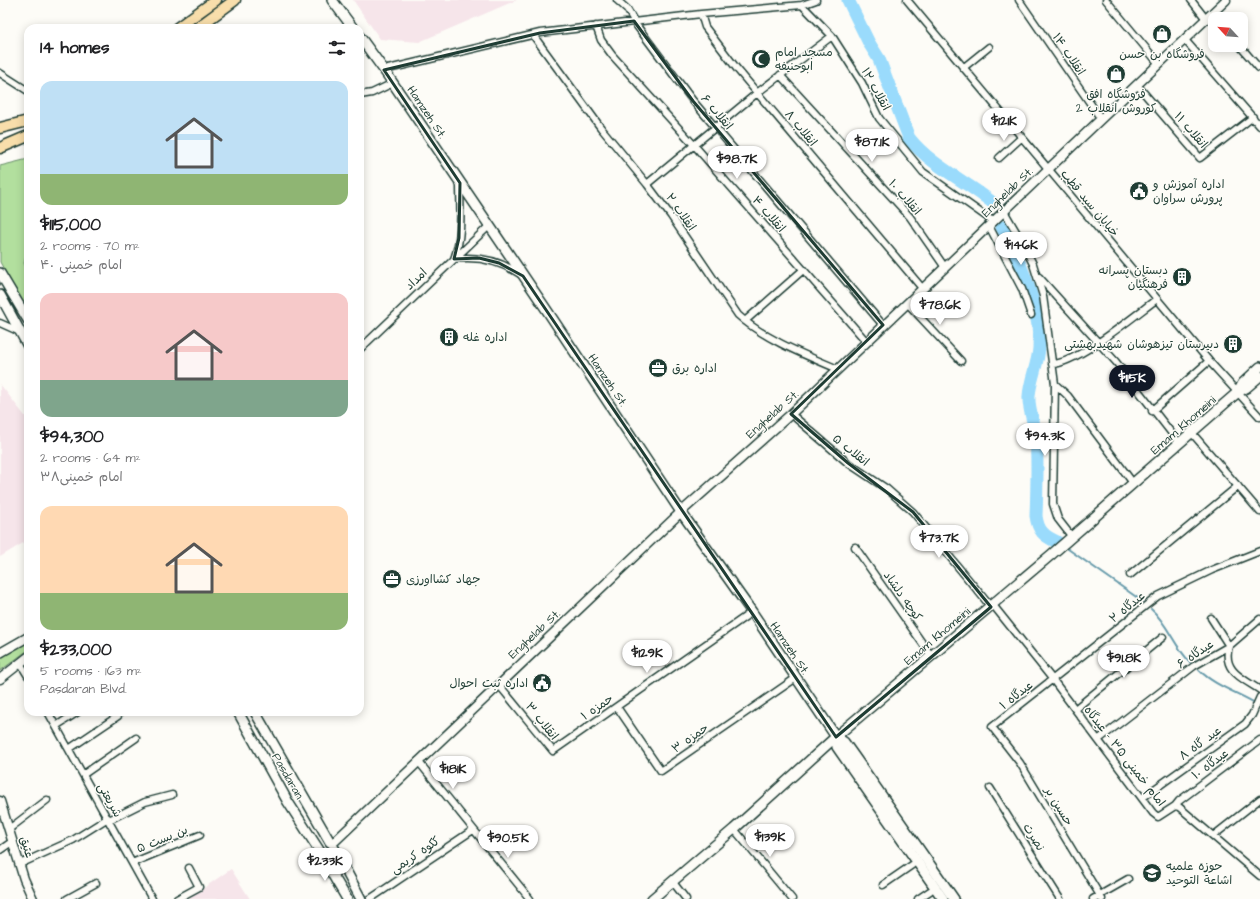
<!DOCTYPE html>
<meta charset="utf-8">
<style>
:root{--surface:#fff;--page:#f2f2f2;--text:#202124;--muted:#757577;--accent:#111827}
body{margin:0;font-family:"Architects Daughter","Playpen Sans Arabic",sans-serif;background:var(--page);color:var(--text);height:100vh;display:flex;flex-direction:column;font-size:15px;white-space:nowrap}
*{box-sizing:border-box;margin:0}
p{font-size:13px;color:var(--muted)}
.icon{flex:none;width:22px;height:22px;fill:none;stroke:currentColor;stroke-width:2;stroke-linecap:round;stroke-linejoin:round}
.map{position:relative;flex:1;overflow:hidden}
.drawer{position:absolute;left:24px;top:24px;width:340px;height:692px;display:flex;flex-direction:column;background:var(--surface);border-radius:12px;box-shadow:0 2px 10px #0003}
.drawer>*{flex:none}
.needle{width:26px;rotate:296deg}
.tools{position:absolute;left:1208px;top:12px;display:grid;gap:8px}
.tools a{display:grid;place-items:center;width:40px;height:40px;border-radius:8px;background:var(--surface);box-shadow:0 2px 10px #0003;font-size:20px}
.price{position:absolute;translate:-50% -34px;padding:0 9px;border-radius:14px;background:#fff;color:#222;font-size:13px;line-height:26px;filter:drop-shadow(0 1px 2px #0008)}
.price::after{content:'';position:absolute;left:50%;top:24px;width:12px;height:9px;margin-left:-6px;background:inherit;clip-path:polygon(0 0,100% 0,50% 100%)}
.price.on{background:var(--accent);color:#fff}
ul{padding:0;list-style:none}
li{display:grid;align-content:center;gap:8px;height:212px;padding:0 16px}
li span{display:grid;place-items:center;height:124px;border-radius:12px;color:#555}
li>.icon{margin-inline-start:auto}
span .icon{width:72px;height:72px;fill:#fffc;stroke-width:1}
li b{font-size:17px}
h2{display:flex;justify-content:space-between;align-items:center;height:48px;padding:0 16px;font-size:17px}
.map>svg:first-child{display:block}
.built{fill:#f6e5ea}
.green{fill:#b2df9e;stroke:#688e69}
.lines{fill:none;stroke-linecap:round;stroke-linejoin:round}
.stream{stroke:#699cac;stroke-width:2}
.river{stroke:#9adbfc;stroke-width:13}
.minor-casing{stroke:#1f3d34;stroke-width:9}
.tertiary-casing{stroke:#1f3d34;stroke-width:11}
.secondary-casing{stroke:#1f3d34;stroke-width:12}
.primary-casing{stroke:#1f3d34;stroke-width:13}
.minor{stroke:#fdfcf7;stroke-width:6}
.tertiary{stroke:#fdfcf7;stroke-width:8}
.secondary{stroke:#fdfcf7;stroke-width:9}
.primary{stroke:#f8deab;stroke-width:10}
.marked{fill:none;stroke:#1f3d34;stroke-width:3;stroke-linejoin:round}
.labels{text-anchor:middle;stroke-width:3;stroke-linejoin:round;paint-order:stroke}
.poi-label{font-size:12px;fill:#1f3d34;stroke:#fdfcf7;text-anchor:start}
.street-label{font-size:12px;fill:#1f3d34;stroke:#fdfcf7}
</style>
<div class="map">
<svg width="1260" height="899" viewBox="0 0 1260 899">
<rect width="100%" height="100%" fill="#fdfcf7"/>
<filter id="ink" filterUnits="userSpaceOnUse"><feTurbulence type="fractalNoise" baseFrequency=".025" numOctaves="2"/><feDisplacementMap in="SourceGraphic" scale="8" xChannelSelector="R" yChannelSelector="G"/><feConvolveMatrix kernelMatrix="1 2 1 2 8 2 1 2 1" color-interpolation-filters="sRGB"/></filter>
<g filter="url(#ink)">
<path class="built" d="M353 0H517L419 42 380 39Z
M0 384 28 420V540L0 557Z
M231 869 250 899H188Z"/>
<path class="green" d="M28 159V249L24 263C29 273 32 293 25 302L21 301 0 262V166Z
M28 640V650L0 671V656Z"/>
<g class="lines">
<path class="stream" d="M1068 549 1142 601
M1151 609C1168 624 1174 646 1190 662
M1199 670C1216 687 1240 693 1260 706"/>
<path class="river" d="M848 0 869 43 879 59 909 138C931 166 966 181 993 203
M1002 227C1020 261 1041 309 1039 348 1038 364 1030 380 1029 396 1028 410 1035 423 1036 437 1038 464 1037 490 1036 516 1038 531 1044 536 1057 542"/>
<g class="minor-casing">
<path id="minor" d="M617 0 627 9 637 26 693 101 883 325
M907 0 1209 361 1260 417
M1019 0 1101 119
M1106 0 1159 64
M1191 0 1206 19
M802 5 832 36 862 83 879 118 923 172 994 222
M701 14 705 27 737 69 922 288
M1212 14 1216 19
M596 26 601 40 612 55 694 145 866 341
M533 35 601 128 647 184 671 216 738 315C764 339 805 355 838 369
M1185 40 1260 126
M1239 45 1259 68
M963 68 989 47
M384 70 540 33 701 14 802 5 816 0
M0 73 28 91
M780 75 910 217 944 266
M1137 85 1200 158 1253 117
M360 95 372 93 393 83
M999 158 1021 138
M460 183C460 208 463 236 454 259 477 256 500 261 520 274
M647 184 757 93 832 36
M1004 211 1022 242 1033 264 1043 296 1055 384 1053 504 1058 519 1072 537
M989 226 1022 289 1031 315
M1039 277 1116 362 1180 444
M907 303 961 361
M745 321 803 270
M0 323 20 332
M360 349 489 226
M1052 364C1077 364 1135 315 1157 299
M1055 384 1068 396 1133 483
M1152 411 1209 361
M791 414 848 463 887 489 913 512 991 607
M1192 433 1260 512
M855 547 932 657
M1130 575 1238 486
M993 605 1053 680 1153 813 1158 817 1175 806 1179 807 1260 876
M1211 618 1229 646C1222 671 1242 678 1260 690
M20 663 28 676
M499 685 553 751 752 612
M617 707 661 771 796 678
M1075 709 1163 637
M48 712 152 899
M56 726 78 712
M1098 740 1194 666 1229 646 1260 619
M69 749 118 716
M418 761 530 899
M84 774 136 738
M990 788 1060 899
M1142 798 1245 724 1252 715 1260 697
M1175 806 1179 801 1260 740
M109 820 145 802 172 795
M9 829 47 800
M734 829 792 899
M1213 836 1260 799
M0 850 13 841
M132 863 200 835
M20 864 73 840 108 818
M672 881 686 899
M883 885 912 865
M67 899 96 883
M177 899 199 887 189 868
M370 899 473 830
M918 899 930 891
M1093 899 1128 879
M1102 899 1020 763 992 727 1158 596 1212 570 1260 551"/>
</g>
<g class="tertiary-casing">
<path id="tertiary" d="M0 653 28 637
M0 679 28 657
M0 801 24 879 33 899
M332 844 681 512 791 414 1226 0"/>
</g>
<g class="secondary-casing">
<path id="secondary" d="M332 0 353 28
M360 37 384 70 546 309 681 512 752 612 832 731 836 737 837 747 943 899
M0 273 28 320
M0 295 28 346
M1238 392 1246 388 1260 376
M238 712 288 802 319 850
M255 712 330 842
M836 737 844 742 854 756 954 899
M334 848 361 899
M321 855 347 899
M652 899 734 829 840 733 1052 554 1238 392 1243 383 1260 367"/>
</g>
<g class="primary-casing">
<path id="primary" d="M177 28 216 0
M197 28 235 0
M0 128 28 121
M0 148 28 136"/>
</g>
<use href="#minor" class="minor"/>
<use href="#tertiary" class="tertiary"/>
<use href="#secondary" class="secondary"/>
<use href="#primary" class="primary"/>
</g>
</g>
<path class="marked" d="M634 21 693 101 883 325 791 414 848 463 913 512 991 607 836 737 523 276 499 263 479 258 454 259 459 238 460 183 384 70 540 33Z"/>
<defs>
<g id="shop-disc" transform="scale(1)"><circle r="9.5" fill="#1f3d34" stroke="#fdfcf7"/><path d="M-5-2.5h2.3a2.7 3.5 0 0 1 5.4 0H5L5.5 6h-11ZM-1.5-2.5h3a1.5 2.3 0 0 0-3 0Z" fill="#fff"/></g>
<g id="mosque-disc" transform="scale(1)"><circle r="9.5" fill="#1f3d34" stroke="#fdfcf7"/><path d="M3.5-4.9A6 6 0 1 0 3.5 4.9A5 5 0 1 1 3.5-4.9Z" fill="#fff"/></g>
<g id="civic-disc" transform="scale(1)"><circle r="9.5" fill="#1f3d34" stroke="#fdfcf7"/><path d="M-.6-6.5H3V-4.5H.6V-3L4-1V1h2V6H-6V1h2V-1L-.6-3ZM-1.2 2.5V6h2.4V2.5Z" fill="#fff"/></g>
<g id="building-disc" transform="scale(1)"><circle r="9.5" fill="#1f3d34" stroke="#fdfcf7"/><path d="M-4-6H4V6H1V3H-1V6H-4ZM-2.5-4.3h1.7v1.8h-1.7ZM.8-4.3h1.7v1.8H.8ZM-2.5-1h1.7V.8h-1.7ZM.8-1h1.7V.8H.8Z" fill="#fff"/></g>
<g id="office-disc" transform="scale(1)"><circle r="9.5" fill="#1f3d34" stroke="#fdfcf7"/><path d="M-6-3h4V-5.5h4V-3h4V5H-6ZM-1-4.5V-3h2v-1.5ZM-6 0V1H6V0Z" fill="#fff"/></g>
<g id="school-disc" transform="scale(1)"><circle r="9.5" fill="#1f3d34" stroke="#fdfcf7"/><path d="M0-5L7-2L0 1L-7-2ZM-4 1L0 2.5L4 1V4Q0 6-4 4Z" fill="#fff"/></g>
</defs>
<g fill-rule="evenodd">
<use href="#shop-disc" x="1162" y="34"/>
<use href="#mosque-disc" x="761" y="59"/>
<use href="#shop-disc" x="1116" y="74"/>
<use href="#civic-disc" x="1139" y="191"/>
<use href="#building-disc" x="1182" y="277"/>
<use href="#building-disc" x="449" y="337"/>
<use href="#building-disc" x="1233" y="344"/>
<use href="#office-disc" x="658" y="368"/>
<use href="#office-disc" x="392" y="579"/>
<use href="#civic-disc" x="542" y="683"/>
<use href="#school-disc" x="1152" y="873"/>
</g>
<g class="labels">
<g class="poi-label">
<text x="775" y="56">مسجد امام<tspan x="775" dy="14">ابوحنیفه</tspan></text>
<text x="1162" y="58" text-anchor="middle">فروشگاه بن حسن</text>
<text x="1116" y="98" text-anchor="middle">فروشگاه افق<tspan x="1116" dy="14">کوروش انقلاب 2</tspan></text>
<text x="1153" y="188">اداره آموزش و<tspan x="1153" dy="14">پرورش سراوان</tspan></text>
<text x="1168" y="274" text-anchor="end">دبستان پسرانه<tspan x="1168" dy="14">فرهنگیان</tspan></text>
<text x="463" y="341">اداره غله</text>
<text x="1219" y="348" text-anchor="end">دبیرستان تیزهوشان شهیدبهشتی</text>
<text x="672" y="372">اداره برق</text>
<text x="406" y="583">جهاد کشااورزی</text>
<text x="528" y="687" text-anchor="end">اداره ثبت احوال</text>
<text x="1166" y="870">حوزه علمیه<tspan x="1166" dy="14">اشاعة التوحید</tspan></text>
</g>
<g class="street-label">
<text transform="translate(1069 54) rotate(56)" y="4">انقلاب ۱۴</text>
<text transform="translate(876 89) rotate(61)" y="4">انقلاب ۱۲</text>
<text transform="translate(427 112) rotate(56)" y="4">Hamzeh St.</text>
<text transform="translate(717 112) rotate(50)" y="4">انقلاب ۶</text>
<text transform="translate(801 128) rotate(50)" y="4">انقلاب ۸</text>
<text transform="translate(1191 130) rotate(49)" y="4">انقلاب ۱۱</text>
<text transform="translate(1007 192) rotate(-44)" y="4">Enghelab St.</text>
<text transform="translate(905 197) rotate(49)" y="4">انقلاب ۱۰</text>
<text transform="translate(1090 203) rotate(50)" y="4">خیابان سید قطب</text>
<text transform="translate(681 212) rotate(55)" y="4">انقلاب ۲</text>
<text transform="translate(769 214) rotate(49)" y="4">انقلاب ۴</text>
<text transform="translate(416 279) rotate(-44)" y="4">امداد</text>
<text transform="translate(608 380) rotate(56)" y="4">Hamzeh St.</text>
<text transform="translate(772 414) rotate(-42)" y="4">Enghelab St.</text>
<text transform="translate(1183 425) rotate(-41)" y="4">Emam Khomeini</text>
<text transform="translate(851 450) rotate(39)" y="4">انقلاب ۵</text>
<text transform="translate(903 596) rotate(55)" y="4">کوچه دلشاد</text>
<text transform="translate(1127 607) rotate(-39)" y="4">عیدگاه ۲</text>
<text transform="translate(534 634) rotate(-43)" y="4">Enghelab St.</text>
<text transform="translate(937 636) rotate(-40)" y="4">Emam Khomeini</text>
<text transform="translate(790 648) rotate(56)" y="4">Hamzeh St.</text>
<text transform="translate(1195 654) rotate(-34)" y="4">عیدگاه ۶</text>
<text transform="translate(1016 695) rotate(-38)" y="4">عیدگاه ۱</text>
<text transform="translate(597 707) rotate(-35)" y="4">حمزه ۱</text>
<text transform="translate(542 721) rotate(51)" y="4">انقلاب ۳</text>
<text transform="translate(690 738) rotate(-35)" y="4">حمزه ۳</text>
<text transform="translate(1200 743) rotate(-36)" y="4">عید گاه ۸</text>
<text transform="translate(1125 756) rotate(52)" y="4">امام خمینی ۳۵ - عیدگاه</text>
<text transform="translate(1210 764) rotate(-37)" y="4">عیدگاه ۱۰</text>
<text transform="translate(288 776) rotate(60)" y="4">Pasdaran</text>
<text transform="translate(110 800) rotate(61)" y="4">شریعتی</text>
<text transform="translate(1059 806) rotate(59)" y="4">حسین بر</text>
<text transform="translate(1034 837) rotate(58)" y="4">نصرت</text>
<text transform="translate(162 839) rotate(-22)" y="4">بن بست ۵</text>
<text transform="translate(27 847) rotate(73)" y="4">عتیق</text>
<text transform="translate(415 855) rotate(-34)" y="4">ککوه کریمی</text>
</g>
</g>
</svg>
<div class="tools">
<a><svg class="needle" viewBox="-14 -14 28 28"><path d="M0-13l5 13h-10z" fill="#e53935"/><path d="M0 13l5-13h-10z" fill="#757577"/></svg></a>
</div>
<b class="price" style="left:1004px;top:142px">$121K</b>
<b class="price" style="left:872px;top:163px">$87.1K</b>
<b class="price" style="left:737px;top:180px">$98.7K</b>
<b class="price" style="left:1021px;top:266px">$146K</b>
<b class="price" style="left:940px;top:326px">$78.6K</b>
<b class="price on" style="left:1132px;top:399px">$115K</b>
<b class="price" style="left:1045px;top:457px">$94.3K</b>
<b class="price" style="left:939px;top:559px">$73.7K</b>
<b class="price" style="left:647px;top:674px">$129K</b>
<b class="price" style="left:1124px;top:679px">$91.8K</b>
<b class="price" style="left:453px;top:790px">$181K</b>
<b class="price" style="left:770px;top:858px">$139K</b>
<b class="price" style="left:508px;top:859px">$90.5K</b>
<b class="price" style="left:325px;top:882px">$233K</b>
<section class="drawer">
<h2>14 homes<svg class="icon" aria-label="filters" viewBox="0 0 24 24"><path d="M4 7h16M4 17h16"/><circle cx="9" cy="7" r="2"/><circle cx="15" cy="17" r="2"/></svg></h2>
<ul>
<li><span style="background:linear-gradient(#bfe0f5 75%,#8fb573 0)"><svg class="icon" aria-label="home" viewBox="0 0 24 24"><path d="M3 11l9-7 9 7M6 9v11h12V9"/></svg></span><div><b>$115,000</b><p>2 rooms · 70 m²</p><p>امام خمینی ۴۰</p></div></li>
<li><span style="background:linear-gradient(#f6c9c9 70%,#7fa58c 0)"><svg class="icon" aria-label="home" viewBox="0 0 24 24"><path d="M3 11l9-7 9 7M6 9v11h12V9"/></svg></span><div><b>$94,300</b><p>2 rooms · 64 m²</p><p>امام خمینی۳۸</p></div></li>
<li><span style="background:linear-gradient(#ffd9b3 70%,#8fb573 0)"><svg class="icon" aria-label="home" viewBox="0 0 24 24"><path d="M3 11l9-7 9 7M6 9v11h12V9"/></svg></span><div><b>$233,000</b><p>5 rooms · 163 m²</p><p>Pasdaran Blvd.</p></div></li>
</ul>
</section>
</div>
